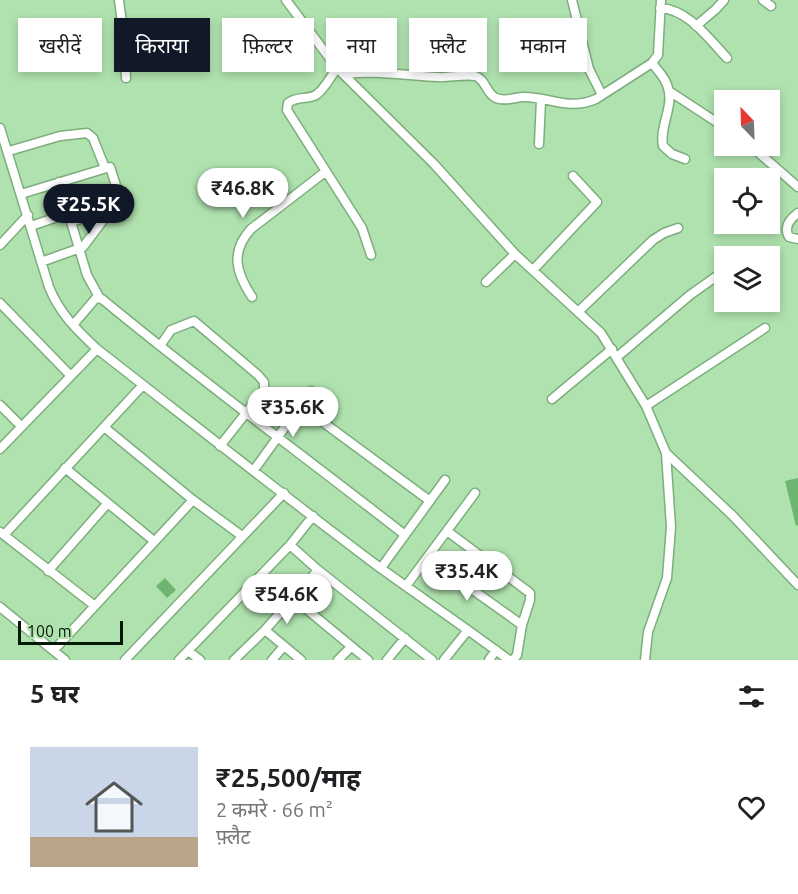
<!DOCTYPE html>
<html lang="hi">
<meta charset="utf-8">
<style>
:root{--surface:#fff;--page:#f2f2f2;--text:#202124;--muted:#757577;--accent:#111827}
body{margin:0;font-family:Ubuntu,"Noto Sans Devanagari",sans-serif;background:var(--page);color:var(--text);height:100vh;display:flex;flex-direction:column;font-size:22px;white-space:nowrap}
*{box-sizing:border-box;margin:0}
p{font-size:20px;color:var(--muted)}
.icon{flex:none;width:33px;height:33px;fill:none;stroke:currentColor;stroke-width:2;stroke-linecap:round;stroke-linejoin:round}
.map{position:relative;height:660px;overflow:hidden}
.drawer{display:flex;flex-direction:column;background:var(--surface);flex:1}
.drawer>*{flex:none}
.banner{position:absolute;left:18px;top:18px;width:762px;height:54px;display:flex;gap:12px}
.needle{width:39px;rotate:337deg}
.tools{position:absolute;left:714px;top:90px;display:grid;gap:12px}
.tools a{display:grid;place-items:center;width:66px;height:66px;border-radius:0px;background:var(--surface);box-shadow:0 3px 9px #0003;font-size:30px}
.scale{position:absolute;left:18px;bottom:15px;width:105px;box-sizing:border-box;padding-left:6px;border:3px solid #061907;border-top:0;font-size:16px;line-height:21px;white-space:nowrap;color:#061907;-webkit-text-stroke:4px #afe2ae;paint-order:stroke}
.price{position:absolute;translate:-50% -51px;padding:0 14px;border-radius:21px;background:#fff;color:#222;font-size:20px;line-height:39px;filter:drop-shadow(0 2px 3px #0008)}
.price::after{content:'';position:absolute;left:50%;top:36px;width:18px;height:14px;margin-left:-9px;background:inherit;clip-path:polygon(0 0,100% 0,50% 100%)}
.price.selected{background:var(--accent);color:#fff}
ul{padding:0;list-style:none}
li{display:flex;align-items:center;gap:18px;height:150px;padding:0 30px}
li span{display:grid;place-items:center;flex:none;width:168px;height:120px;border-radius:0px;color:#555}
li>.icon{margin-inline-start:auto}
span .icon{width:72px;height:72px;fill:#fffc;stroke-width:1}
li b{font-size:26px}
h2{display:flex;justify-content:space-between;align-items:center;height:72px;padding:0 30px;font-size:26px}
.pill{padding:0 21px;border-radius:0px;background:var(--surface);box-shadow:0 3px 9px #0003;font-size:21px;line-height:54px}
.pill.selected{background:var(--accent);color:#fff}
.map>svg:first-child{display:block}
.building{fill:#6eb66f}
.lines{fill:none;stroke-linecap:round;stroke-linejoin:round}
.minor-casing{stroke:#7dae7d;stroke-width:11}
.minor{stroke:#fff;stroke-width:8}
</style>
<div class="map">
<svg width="798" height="660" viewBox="0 0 798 660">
<rect width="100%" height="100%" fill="#afe2ae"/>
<path class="building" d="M798 478V525L796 526 785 481Z
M165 578 176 590 167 598 156 586Z"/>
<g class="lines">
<g class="minor-casing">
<path id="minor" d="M119 0 124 39 126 78
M286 0 337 68 434 164 515 254 601 333 646 406 666 453 671 527 667 578 648 632 645 660
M572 0 589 69 602 95
M763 0 771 6
M660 8C688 9 709 39 727 58
M696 26 716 9 724 0
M652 63C658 71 666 78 668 88 674 107 659 127 663 146L672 154 685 159
M337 68C331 76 324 90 316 95 306 100 297 96 288 103L287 110 362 228 371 255
M345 74C377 70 406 76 438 77 449 78 463 74 475 76 486 79 486 94 496 98 505 102 515 97 524 97 551 97 568 111 596 99L652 63 658 55 661 0
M669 91 724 127
M0 128 49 287C60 314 76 329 97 349 191 422 284 496 379 567 422 598 466 628 509 660
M539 144 541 100
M751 146 798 187
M9 151 60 136 87 133 93 138 105 168
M59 182 87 275 99 297
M21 194 110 167 121 201 119 207 107 215 83 247 41 262
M798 213C790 219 783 227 789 237L798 239
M72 222 99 212 111 211
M31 226 69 213
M0 245 28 215
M533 270 597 202 573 176
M486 282 515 254
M252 297C236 273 230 252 251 229L325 172
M0 303 70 375
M579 311 653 240 664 233 678 228
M73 325 96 298 102 299C201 381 304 456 405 535
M160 346 171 330 194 321 258 375 264 382V390L220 446
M617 357 690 295 724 271
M552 399 612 349
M0 405 21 426
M301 406 430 501
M646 406 765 328
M104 427 193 500 242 536
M0 449 97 349
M666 453 732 515 798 585
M65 468 154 541
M254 470 311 391
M447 531 530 593V600L522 625 517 655 513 660
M0 532 95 606
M4 535 143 385
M290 545 318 570 432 660
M428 558 522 625
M381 568 445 480
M48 571 107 504
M406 586 475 493
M293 598 368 660
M0 607 65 660
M265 630 301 660
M54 650 193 500
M188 651 200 660
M125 660 284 493
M179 660 290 545 313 516
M234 660 265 630 318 570
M272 660 284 646
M338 660 351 647
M387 660 405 638
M444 660 468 630
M489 660 496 650"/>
</g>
<use href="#minor" class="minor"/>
</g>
</svg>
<div class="tools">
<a><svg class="needle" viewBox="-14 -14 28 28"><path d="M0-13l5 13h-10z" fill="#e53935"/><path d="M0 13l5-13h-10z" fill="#757577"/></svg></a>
<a><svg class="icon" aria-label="locate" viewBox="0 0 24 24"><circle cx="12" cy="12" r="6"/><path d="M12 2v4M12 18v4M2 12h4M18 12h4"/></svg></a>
<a><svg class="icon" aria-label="layers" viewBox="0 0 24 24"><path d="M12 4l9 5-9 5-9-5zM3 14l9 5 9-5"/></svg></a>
</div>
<div class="scale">100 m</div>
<b class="price" style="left:243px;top:219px">₹46.8K</b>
<b class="price selected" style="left:89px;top:235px">₹25.5K</b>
<b class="price" style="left:293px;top:438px">₹35.6K</b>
<b class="price" style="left:467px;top:602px">₹35.4K</b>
<b class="price" style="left:287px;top:625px">₹54.6K</b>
<div class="banner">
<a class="pill">खरीदें</a>
<a class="pill selected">किराया</a>
<a class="pill">फ़िल्टर</a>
<a class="pill">नया</a>
<a class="pill">फ़्लैट</a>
<a class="pill">मकान</a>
</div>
</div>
<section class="drawer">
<h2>5 घर<svg class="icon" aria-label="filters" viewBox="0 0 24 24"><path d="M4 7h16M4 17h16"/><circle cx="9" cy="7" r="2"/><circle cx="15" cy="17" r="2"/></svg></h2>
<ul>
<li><span style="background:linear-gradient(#c9d6e8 75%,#b9a48a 0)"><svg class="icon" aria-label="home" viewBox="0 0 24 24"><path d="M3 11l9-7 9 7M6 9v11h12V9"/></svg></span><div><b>₹25,500/माह</b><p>2 कमरे · 66 m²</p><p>फ़्लैट</p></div><svg class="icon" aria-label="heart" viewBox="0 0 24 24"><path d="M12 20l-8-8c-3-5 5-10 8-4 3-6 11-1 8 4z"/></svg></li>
</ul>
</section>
